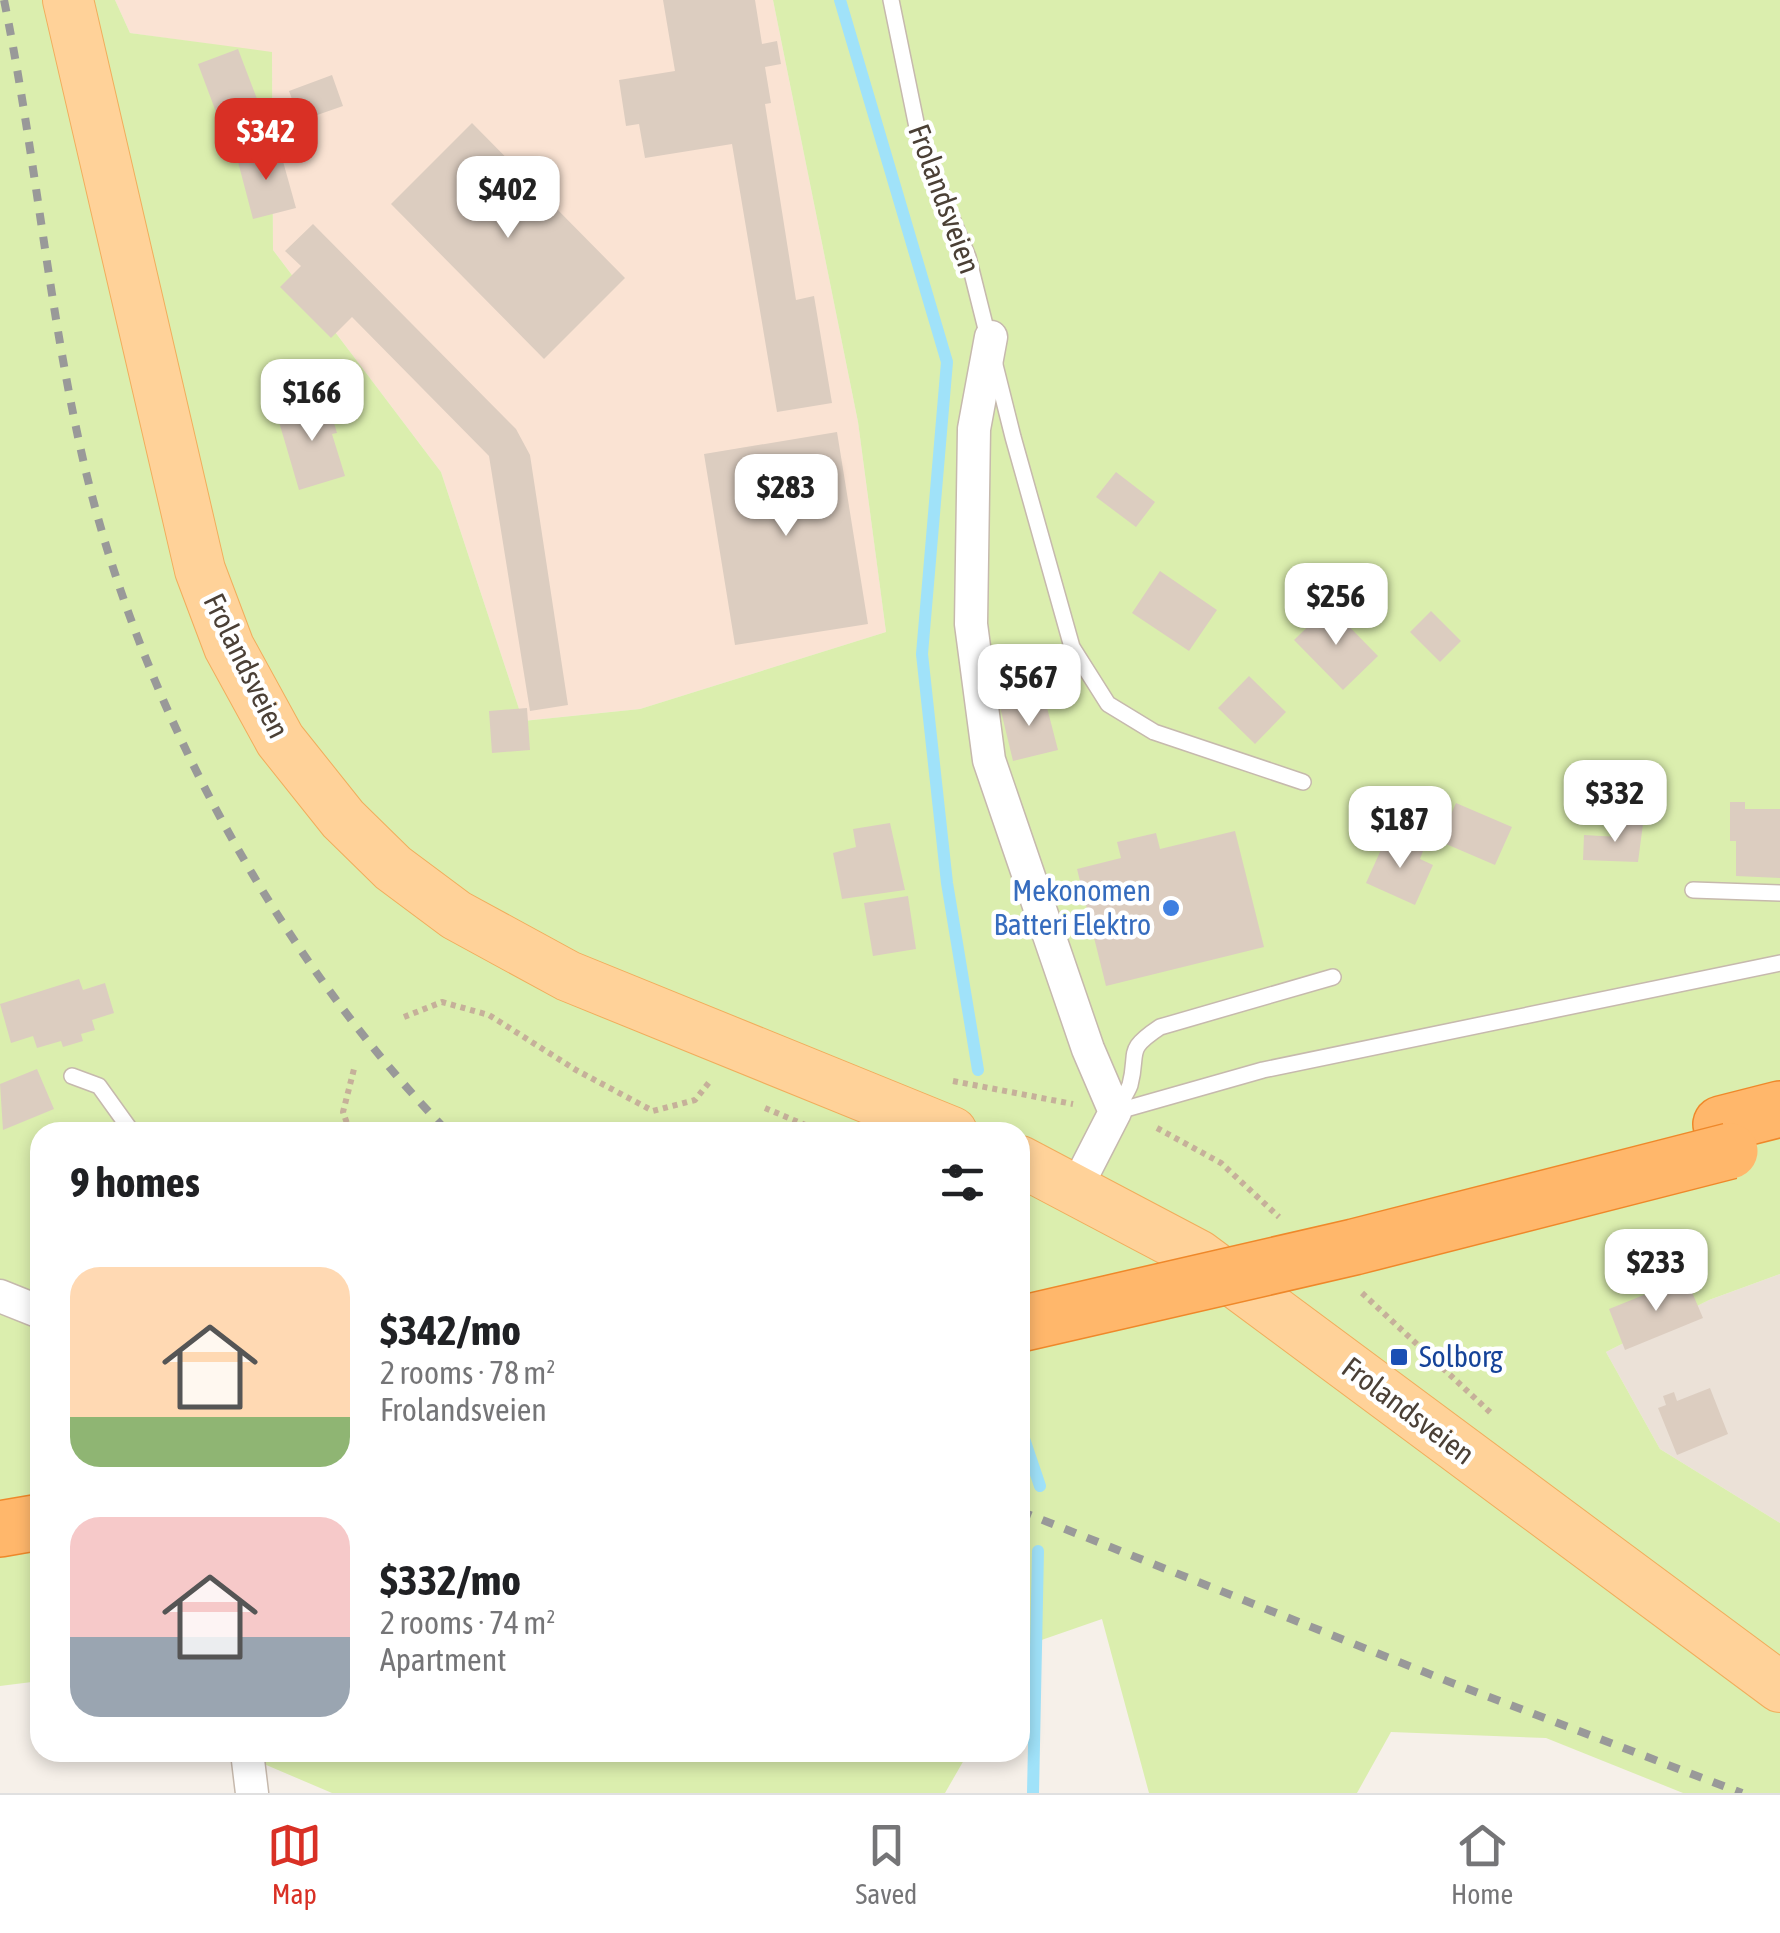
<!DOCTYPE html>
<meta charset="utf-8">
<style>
:root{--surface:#fff;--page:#f6f6f6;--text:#202124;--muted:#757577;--line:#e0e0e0;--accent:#d93025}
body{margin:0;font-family:"Asap Condensed",sans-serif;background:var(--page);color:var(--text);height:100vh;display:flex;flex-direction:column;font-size:38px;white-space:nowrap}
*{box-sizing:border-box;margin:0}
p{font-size:32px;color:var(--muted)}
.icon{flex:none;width:55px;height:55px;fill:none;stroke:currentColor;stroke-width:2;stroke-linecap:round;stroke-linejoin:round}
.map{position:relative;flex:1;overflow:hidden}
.drawer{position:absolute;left:30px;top:1122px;width:1000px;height:640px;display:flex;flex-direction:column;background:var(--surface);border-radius:30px;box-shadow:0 5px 15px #0003}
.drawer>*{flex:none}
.price{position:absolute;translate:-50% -85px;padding:0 22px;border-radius:20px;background:#fff;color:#222;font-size:32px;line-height:65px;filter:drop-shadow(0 2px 5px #0008)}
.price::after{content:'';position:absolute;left:50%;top:60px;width:30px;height:22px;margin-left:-15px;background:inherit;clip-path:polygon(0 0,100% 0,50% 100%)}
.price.active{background:var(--accent);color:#fff}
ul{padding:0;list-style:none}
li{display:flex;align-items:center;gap:30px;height:250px;padding:0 40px}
li span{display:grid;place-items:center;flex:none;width:280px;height:200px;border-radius:30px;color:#555}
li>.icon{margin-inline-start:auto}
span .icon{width:120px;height:120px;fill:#fffc;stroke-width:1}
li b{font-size:42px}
h2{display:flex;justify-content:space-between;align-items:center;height:120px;padding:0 40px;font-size:42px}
.tabs{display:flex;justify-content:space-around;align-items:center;height:140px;border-top:2px solid var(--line);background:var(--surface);font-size:28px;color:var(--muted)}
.tabs a{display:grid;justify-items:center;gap:5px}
.tabs .active{color:var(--accent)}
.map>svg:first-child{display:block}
.residential{fill:#ebe1d7}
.commercial{fill:#fae3d3}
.green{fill:#dbeeae}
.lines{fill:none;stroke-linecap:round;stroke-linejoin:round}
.stream{stroke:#a0e2f9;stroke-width:12}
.building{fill:#dccdc0}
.lane-casing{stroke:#c6b9ad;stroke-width:18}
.street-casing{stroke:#c6b9ad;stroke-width:35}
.primary-casing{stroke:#f1ad5c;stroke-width:52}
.highway-casing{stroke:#ef882a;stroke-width:58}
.path{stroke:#c6b09a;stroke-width:6;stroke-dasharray:5 5;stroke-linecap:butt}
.lane{stroke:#fff;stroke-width:15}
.street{stroke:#fff;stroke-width:32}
.primary{stroke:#ffd299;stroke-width:50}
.highway{stroke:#ffb76b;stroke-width:55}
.rail{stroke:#999;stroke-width:8;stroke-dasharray:12 12;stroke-linecap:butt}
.highway-bridge-casing{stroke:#ef882a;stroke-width:58;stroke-linecap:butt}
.highway-bridge{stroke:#ffb76b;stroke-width:55}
.shop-dot{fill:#3f7fe0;stroke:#fff;stroke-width:4}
.transit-dot{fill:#1a4fb4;stroke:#fff;stroke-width:4}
.labels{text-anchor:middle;stroke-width:9;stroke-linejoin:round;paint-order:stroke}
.street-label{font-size:30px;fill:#4b4036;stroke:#fff}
.shop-label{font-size:30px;fill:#366cbe;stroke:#fff;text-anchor:end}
.transit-label{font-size:30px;fill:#164399;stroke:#fff;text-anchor:start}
</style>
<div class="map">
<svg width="1780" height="1793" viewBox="0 0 1780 1793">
<rect width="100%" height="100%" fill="#f6f0e9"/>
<path class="residential" d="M1780 1274V1523L1660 1449 1606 1352 1709 1300Z"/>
<path class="commercial" d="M115 0H773L858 422 886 632 640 709 523 721 441 472 273 250 272 53 130 33Z"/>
<path class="green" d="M0 0H115L130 33 272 52 273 250 441 472 523 721 640 709 886 632 858 422 773 0H1780V1274L1709 1300 1606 1352 1660 1449 1780 1523V1793H1683L1546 1738 1391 1732 1357 1793H1149L1102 1619 1030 1644 1020 1655V1132H40V1681L0 1686Z
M238 1753H968L945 1793H332Z"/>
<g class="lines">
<path class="stream" d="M840 0 947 362 922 654 947 883 978 1070
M1020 1427 1040 1486
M1033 1793 1038 1551"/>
</g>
<path class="building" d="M663 0H755L762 44 777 41 781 64 765 67 771 103 765 104 796 300 814 296 832 403 777 412 732 144 645 158 639 124 626 126 619 80 675 71Z
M238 49 262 112 222 128 198 64Z
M332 75 343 106 300 121 289 91Z
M472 123 625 278 544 359 391 204Z
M279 147 296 208 253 219 237 158Z
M313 224 516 429 530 455 568 705 530 711 489 456 352 317 331 338 280 287 301 266 285 251Z
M327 400 337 433 332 434 345 476 299 490 277 415Z
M837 432 868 624 735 645 704 454Z
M1116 472 1155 502 1136 527 1096 497Z
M1160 571 1217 610 1189 651 1132 613Z
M1329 606 1378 656 1343 690 1294 640Z
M1431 611 1461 641 1440 662 1410 632Z
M1249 676 1286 712 1255 744 1218 708Z
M1044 696 1058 750 1013 761 1000 707Z
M527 708 530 750 492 753 489 711Z
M1730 802H1745V809H1780V878L1736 876V841H1730Z
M1456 803 1512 827 1495 865 1439 841Z
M890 823 905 890 842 899 833 853 856 847 853 829Z
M1620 823 1643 824 1638 862 1583 860 1584 835 1619 837Z
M1235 831 1264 947 1106 986 1077 869 1121 858 1117 842 1156 833 1160 849Z
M1394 838 1423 851 1420 859 1433 865 1415 905 1366 883 1384 843 1390 846Z
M908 896 916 949 873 956 864 903Z
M79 979 83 990 105 983 114 1013 92 1020 95 1030 81 1034 83 1041 63 1047 61 1041 37 1048 33 1036 11 1043 0 1004Z
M37 1069 54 1109 3 1130 0 1084Z
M1686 1278 1703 1318 1625 1350 1609 1309Z
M1710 1388 1728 1434 1677 1455 1658 1408 1666 1405 1663 1396 1674 1392 1677 1401Z"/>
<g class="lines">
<g class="lane-casing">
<path id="lane" d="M891 0 920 142 968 257 1013 437 1072 647 1108 704 1154 732 1303 782
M1693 890 1780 893
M72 1076 99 1086 132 1132
M1117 1109C1121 1101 1127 1093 1130 1085 1139 1051 1124 1051 1160 1027L1333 977
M1115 1112 1263 1070 1780 963"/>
</g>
<g class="street-casing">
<path id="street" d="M991 337 974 429 971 624 989 760 1088 1049 1115 1112 1076 1188
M0 1296 40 1312
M247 1752 252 1793"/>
</g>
<g class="primary-casing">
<path id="primary" d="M68 0 200 570 229 647 280 740 343 819 393 868 456 915 568 976 952 1132
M1020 1161 1198 1255 1780 1687"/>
</g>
<g class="highway-casing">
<path id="highway" d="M1721 1124 1780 1109
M0 1529 40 1522"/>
</g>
<path class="path" d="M404 1017 442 1002 489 1015 576 1070 653 1111 695 1100 711 1080
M953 1081 1073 1104
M765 1108 822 1132
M1157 1128 1221 1163 1279 1217
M350 1132 343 1112 354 1069
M1362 1293 1492 1414"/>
<use href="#lane" class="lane"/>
<use href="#street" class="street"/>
<use href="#primary" class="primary"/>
<use href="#highway" class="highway"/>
<path class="rail" d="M4 0C35 151 48 305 82 455 137 698 274 953 448 1132
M1020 1511 1442 1679 1742 1793"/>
<g class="highway-bridge-casing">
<path id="highway-bridge" d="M1020 1324 1354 1247 1730 1151"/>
</g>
<use href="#highway-bridge" class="highway-bridge"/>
</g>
<circle class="shop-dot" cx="1171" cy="908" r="10"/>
<rect class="transit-dot" x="1389" y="1347" width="20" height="20" rx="5"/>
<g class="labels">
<g class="street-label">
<text transform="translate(944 199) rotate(70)" y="10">Frolandsveien</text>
<text transform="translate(246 666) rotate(64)" y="10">Frolandsveien</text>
<text transform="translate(1408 1411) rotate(37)" y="10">Frolandsveien</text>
</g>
<g class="shop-label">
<text x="1151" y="901">Mekonomen<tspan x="1151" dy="34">Batteri Elektro</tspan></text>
</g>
<g class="transit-label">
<text x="1419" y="1367">Solborg</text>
</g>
</g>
</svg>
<b class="price active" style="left:266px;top:183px">$342</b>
<b class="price" style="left:508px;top:241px">$402</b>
<b class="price" style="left:312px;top:444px">$166</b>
<b class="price" style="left:786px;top:539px">$283</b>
<b class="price" style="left:1336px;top:648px">$256</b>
<b class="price" style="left:1029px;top:729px">$567</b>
<b class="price" style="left:1615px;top:845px">$332</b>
<b class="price" style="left:1400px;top:871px">$187</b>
<b class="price" style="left:1656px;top:1314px">$233</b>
<section class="drawer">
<h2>9 homes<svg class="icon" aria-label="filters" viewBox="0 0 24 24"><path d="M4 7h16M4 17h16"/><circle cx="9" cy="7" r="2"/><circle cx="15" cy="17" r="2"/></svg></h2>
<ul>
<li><span style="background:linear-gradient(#ffd9b3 75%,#8fb573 0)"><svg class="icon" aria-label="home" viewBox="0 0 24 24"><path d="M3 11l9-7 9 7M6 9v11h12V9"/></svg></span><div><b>$342/mo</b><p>2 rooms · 78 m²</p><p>Frolandsveien</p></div></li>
<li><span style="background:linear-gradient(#f6c9c9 60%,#9aa5b1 0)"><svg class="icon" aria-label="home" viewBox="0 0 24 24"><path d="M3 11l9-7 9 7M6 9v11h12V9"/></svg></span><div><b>$332/mo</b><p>2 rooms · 74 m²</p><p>Apartment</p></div></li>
</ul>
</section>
</div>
<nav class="tabs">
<a class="active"><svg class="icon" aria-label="map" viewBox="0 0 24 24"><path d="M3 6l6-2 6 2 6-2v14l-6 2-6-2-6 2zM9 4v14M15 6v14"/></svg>Map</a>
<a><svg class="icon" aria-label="saved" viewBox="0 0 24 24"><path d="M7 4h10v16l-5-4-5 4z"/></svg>Saved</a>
<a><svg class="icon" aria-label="home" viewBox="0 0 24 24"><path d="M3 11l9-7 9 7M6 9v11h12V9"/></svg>Home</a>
</nav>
